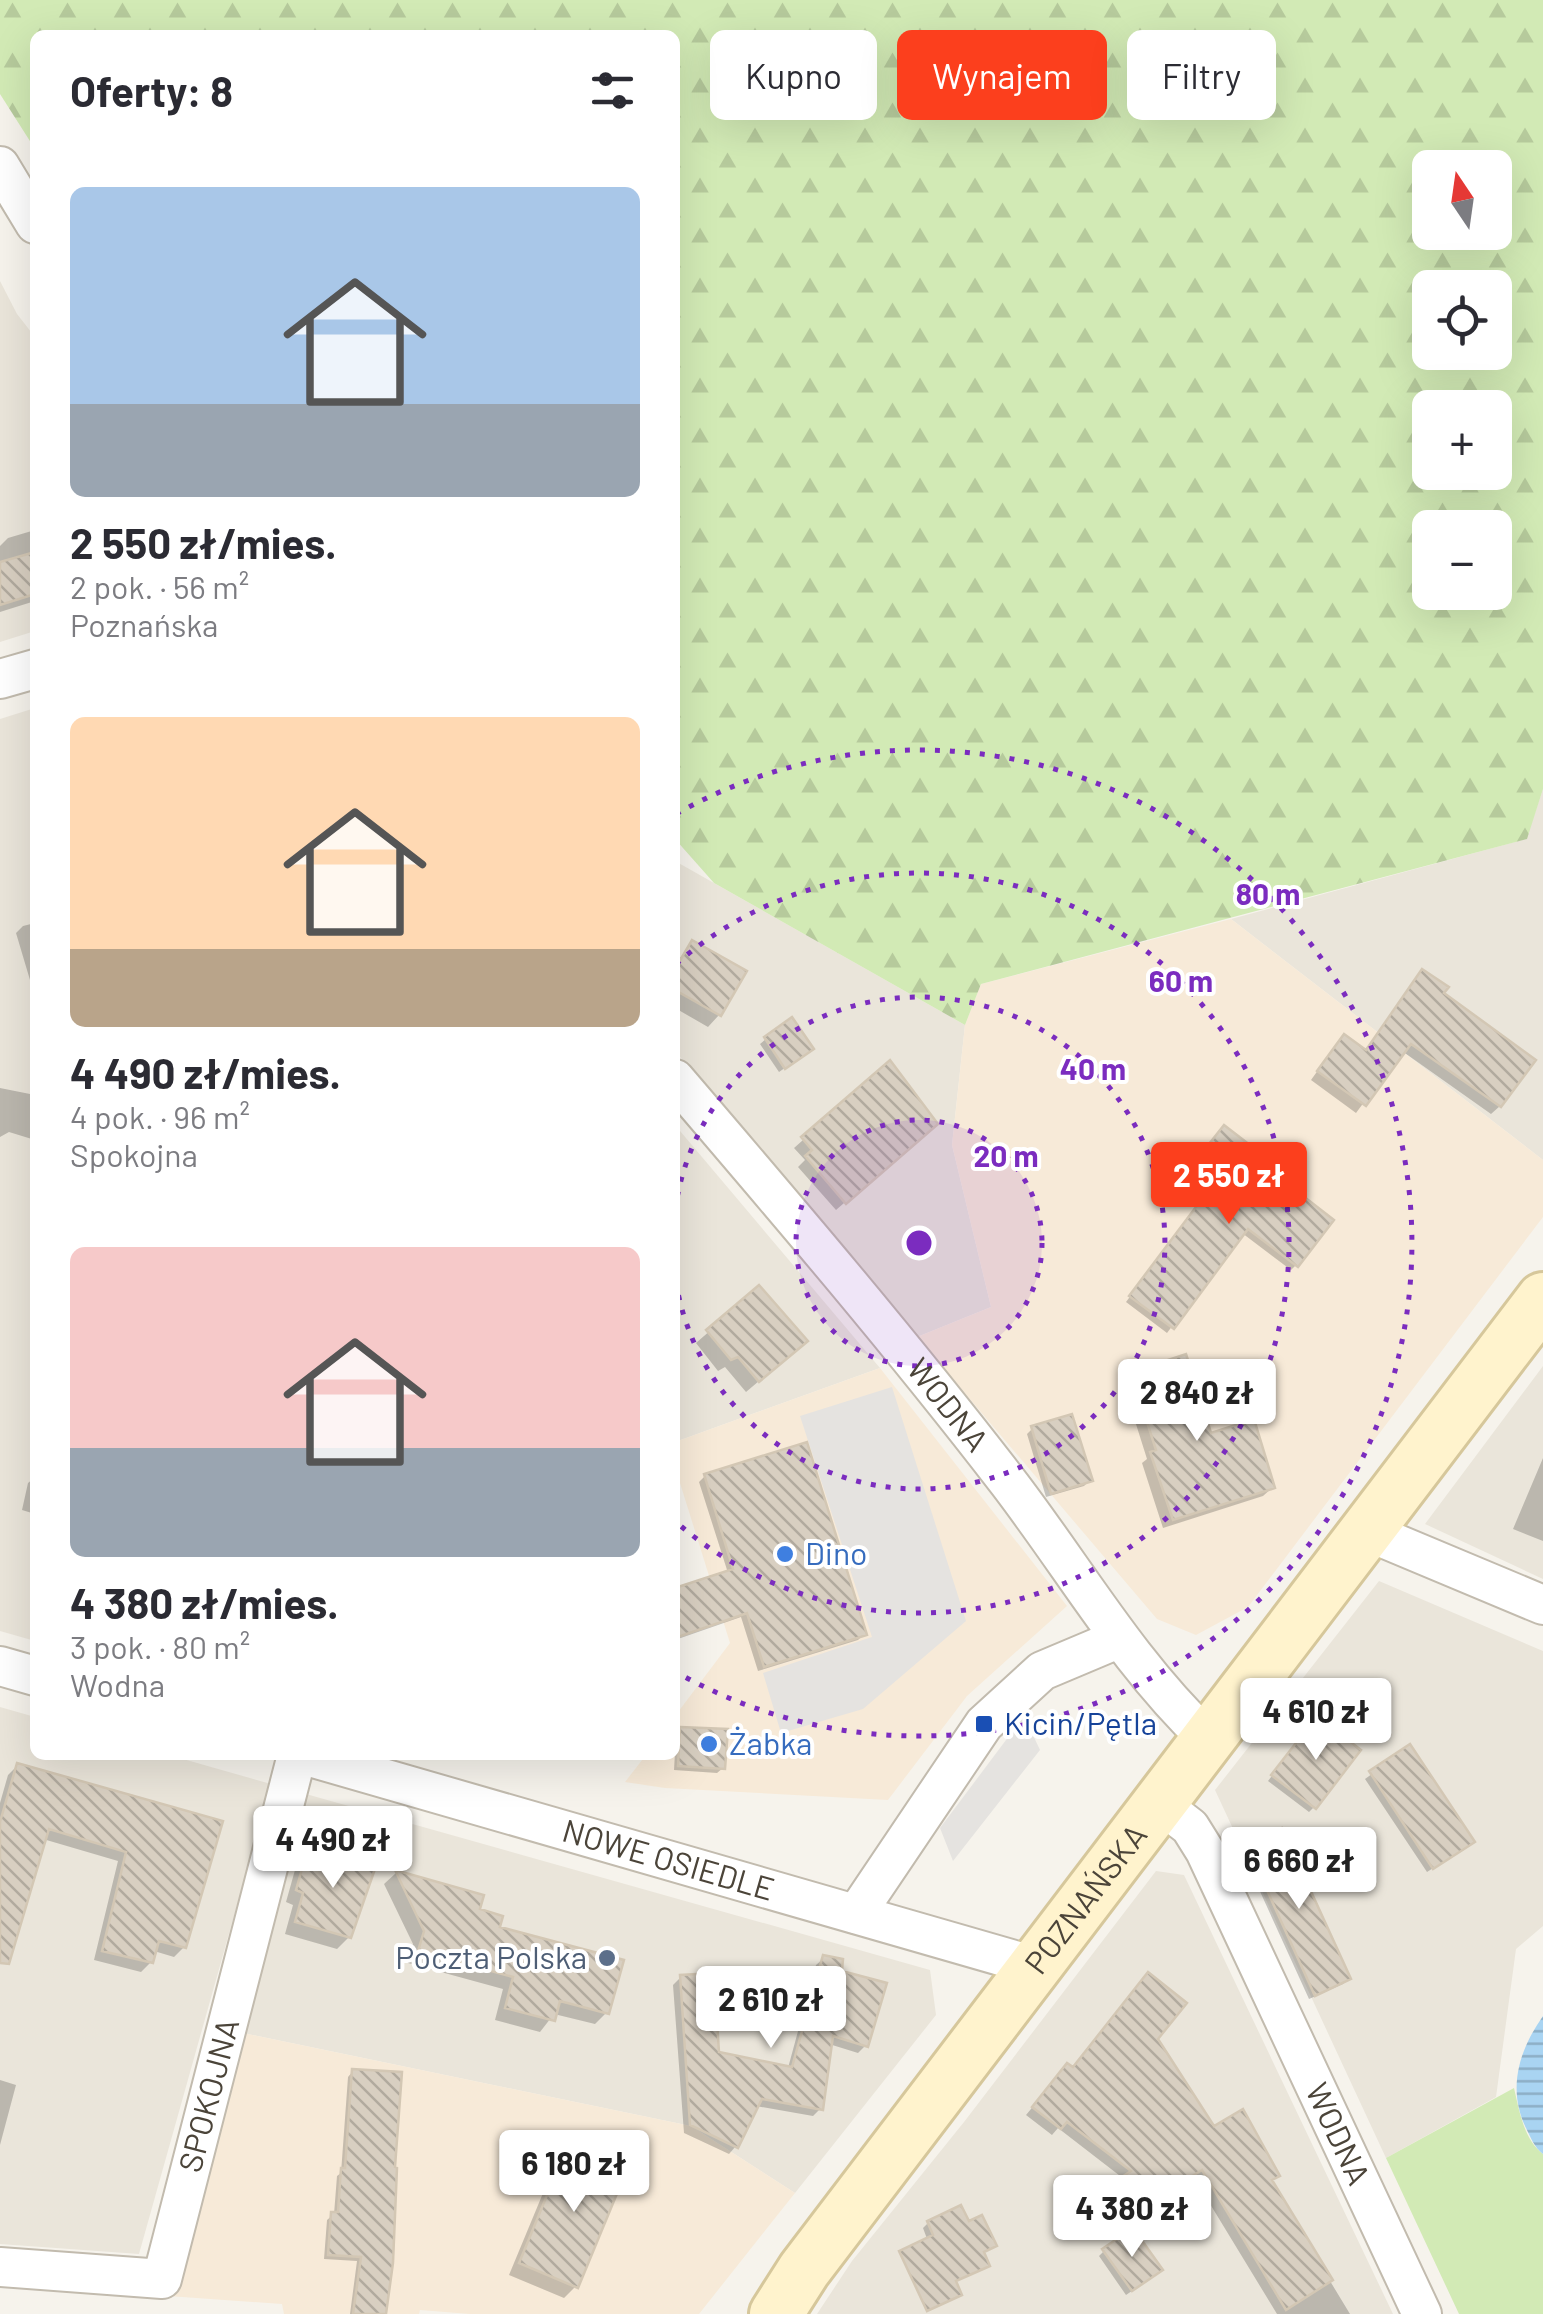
<!DOCTYPE html>
<html lang="pl">
<meta charset="utf-8">
<style>
:root{--surface:#fff;--page:#f2f2f3;--text:#2b2b33;--muted:#7c7c81;--accent:#fc3f1d}
body{margin:0;font-family:Barlow,sans-serif;background:var(--page);color:var(--text);height:100vh;display:flex;flex-direction:column;font-size:38px;white-space:nowrap}
*{box-sizing:border-box;margin:0}
p{font-size:32px;color:var(--muted)}
.icon{flex:none;width:55px;height:55px;fill:none;stroke:currentColor;stroke-width:2;stroke-linecap:round;stroke-linejoin:round}
.map{position:relative;flex:1;overflow:hidden}
.panel{position:absolute;left:30px;top:30px;width:650px;height:1730px;display:flex;flex-direction:column;background:var(--surface);border-radius:15px;box-shadow:0 10px 40px #0002}
.panel>*{flex:none}
.hud{position:absolute;left:710px;top:30px;width:682px;height:90px;display:flex;gap:20px}
.needle{width:65px;rotate:347deg}
.buttons{position:absolute;left:1412px;top:150px;display:grid;gap:20px}
.buttons a{display:grid;place-items:center;width:100px;height:100px;border-radius:15px;background:var(--surface);box-shadow:0 10px 40px #0002;font-size:50px}
.price{position:absolute;translate:-50% -85px;padding:0 22px;border-radius:10px;background:#fff;color:#222;font-size:32px;line-height:65px;filter:drop-shadow(0 2px 5px #0008)}
.price::after{content:'';position:absolute;left:50%;top:60px;width:30px;height:22px;margin-left:-15px;background:inherit;clip-path:polygon(0 0,100% 0,50% 100%)}
.price.current{background:var(--accent);color:#fff}
ul{padding:0;list-style:none}
li{display:grid;align-content:center;gap:20px;height:530px;padding:0 40px}
li span{display:grid;place-items:center;height:310px;border-radius:15px;color:#555}
li>.icon{margin-inline-start:auto}
span .icon{width:180px;height:180px;fill:#fffc;stroke-width:1}
li b{font-size:42px}
h2{display:flex;justify-content:space-between;align-items:center;height:120px;padding:0 40px;font-size:42px}
.chip{padding:0 35px;border-radius:15px;background:var(--surface);box-shadow:0 10px 40px #0002;font-size:35px;line-height:90px}
.chip.current{background:var(--accent);color:#fff}
.map>svg:first-child{display:block}
.residential{fill:#eae5da}
.commercial{fill:#f7ead8}
.green{fill:#d2eab5}
.forest{fill:url(#forest-firs);fill-rule:evenodd}
.parking{fill:#e5e3e0}
.water{fill:url(#water-rules)}
.shadow{fill:#0003}
.building{fill:url(#building-back-hatch);stroke:#d3c7b4;stroke-width:2.5}
.lines{fill:none;stroke-linecap:round;stroke-linejoin:round}
.street-casing{stroke:#c2bbae;stroke-width:42}
.secondary-casing{stroke:#d6c79b;stroke-width:58}
.street{stroke:#fff;stroke-width:38}
.secondary{stroke:#fff3cd;stroke-width:52}
.ring{fill:none;stroke:#7b2cbf;stroke-width:5;stroke-dasharray:5 10}
.shop-dot{fill:#3f7fe0;stroke:#fff;stroke-width:4}
.transit-dot{fill:#1a4fb4;stroke:#fff;stroke-width:4}
.service-dot{fill:#5c6f8a;stroke:#fff;stroke-width:4}
.labels{text-anchor:middle;stroke-width:8;stroke-linejoin:round;paint-order:stroke}
.street-label{font-size:32px;fill:#4b4439;stroke:#fff}
.shop-label{font-size:32px;fill:#366cbe;stroke:#fff;text-anchor:start}
.transit-label{font-size:32px;fill:#164399;stroke:#fff;text-anchor:start}
.service-label{font-size:32px;fill:#4e5e75;stroke:#fff;text-anchor:end}
.centre{fill:#7b2cbf;stroke:#fff;stroke-width:5}
.ring-label{font-size:30px;text-anchor:middle;font-weight:bold;fill:#7b2cbf;stroke:#fff;stroke-width:8;stroke-linejoin:round;paint-order:stroke}
</style>
<div class="map">
<svg width="1543" height="2314" viewBox="0 0 1543 2314">
<defs>
<pattern id="forest-firs" width="22" height="20" patternUnits="userSpaceOnUse" patternTransform="scale(2.5)"><rect width="22" height="20" fill="#d2eab5"/><path d="M5 1l3.5 6h-7zM16 11l3.5 6h-7z" fill="#b6ca9c"/></pattern>
<pattern id="water-rules" width="6" height="5" patternUnits="userSpaceOnUse" patternTransform="scale(2.5)"><rect width="6" height="5" fill="#a9d4f2"/><path d="M0 2.5h6" fill="none" stroke="#8caec5"/></pattern>
<pattern id="building-back-hatch" width="6" height="6" patternUnits="userSpaceOnUse" patternTransform="scale(2.5)"><rect width="6" height="6" fill="#d8cfc1"/><path d="M-1 5l2 2M0 0l6 6M5-1l2 2" fill="none" stroke="#b1aa9e"/></pattern>
</defs>
<rect width="100%" height="100%" fill="#f6f3ec"/>
<path class="residential" d="M0 281 17 314 35 337V631L0 642Z
M35 708V1641L0 1631V719Z
M1543 789V1160L1231 919 1526 839Z
M675 861 965 1025 952 1145 991 1307 917 1337 675 1051Z
M675 1125 880 1368 675 1442Z
M1543 1366V1579L1425 1524Z
M1379 1581 1543 1651V1926L1516 1949 1496 2097 1386 2158 1215 1790Z
M0 1707 35 1717V1755H169L271 1784 139 2254 0 2244Z
M306 1794 930 1970 936 2015 795 2193 691 2126 238 2032Z
M1156 1871 1184 1875 1393 2314H817L852 2261 964 2122Z"/>
<path class="commercial" d="M1231 919 1543 1160V1217L1248 1607 1196 1635 1157 1619 917 1337 991 1307 952 1145 965 1025 981 984Z
M880 1368 1067 1606 967 1696 888 1800 665 1788 625 1782 646 1755H675V1716L730 1643 675 1467V1442Z
M238 2032 691 2126 795 2193 699 2314H470L420 2310 419 2314H284L282 2304 168 2296Z"/>
<path class="green" d="M1514 2088C1519 2110 1524 2140 1543 2154V2314H1459L1386 2158Z"/>
<path class="forest" d="M0 0H1543V789L1527 839 981 984 965 1025 714 883 675 839V35H35V149L0 94ZM1430 168H1495V232H1430ZM1430 288H1495V352H1430ZM1430 408H1495V472H1430ZM1430 528H1495V592H1430Z"/>
<path class="parking" d="M892 1387 966 1621 863 1709 781 1733 763 1673 872 1637 800 1416Z
M1024 1716 1040 1750 953 1861 940 1828Z"/>
<path class="water" d="M1543 2016V2154C1534 2147 1531 2138 1526 2128 1507 2089 1519 2050 1543 2016Z"/>
<path class="shadow" d="M35 530V601L0 612V546L8 538Z
M35 923V979L30 980 16 933 23 926Z
M692 943 719 1015 708 1027 675 1008V964Z
M1414 980 1500 1106 1491 1114 1402 1051 1356 1113 1311 1080 1336 1045 1364 1052Z
M766 1039 805 1054 779 1072 760 1044Z
M889 1064 926 1132 836 1210 798 1167 805 1160 794 1148Z
M0 1088 35 1095V1140L9 1132 0 1137Z
M1219 1134 1259 1166 1296 1265 1291 1270 1242 1233 1167 1333 1126 1302 1216 1182 1195 1165Z
M759 1288 793 1352 746 1392 725 1367 718 1371 696 1343Z
M1132 1374 1209 1436 1273 1487 1263 1496 1163 1528 1142 1463 1147 1459 1123 1383Z
M1032 1429 1090 1480 1084 1486 1046 1497 1027 1434Z
M1543 1458V1541L1513 1529Z
M705 1476 864 1634 858 1640 758 1671 741 1617 675 1640V1591L728 1573 699 1482Z
M34 1478H35V1514L22 1510 28 1483Z
M1312 1724 1314 1807 1309 1812 1268 1781Z
M681 1730 723 1768 717 1773 674 1770 676 1735Z
M1409 1747 1466 1847 1427 1872 1365 1779Z
M18 1765 219 1823 184 1947 174 1957 154 1951 151 1962 141 1972 94 1960 118 1861 43 1839 0 1907V1803L8 1775Z
M1247 1846 1348 1978 1343 1984 1309 1999 1242 1852Z
M321 1850 349 1937 337 1949 285 1934 293 1905 286 1902 295 1870Z
M396 1873 481 1896 477 1911 607 2012 595 2024 554 2014 540 2032 495 2020 503 1989 408 1963 413 1944 384 1884Z
M824 1958 839 1972 866 2045 858 2053 829 2044 820 2109 813 2116 756 2106 736 2146 729 2154 684 2133 673 1985 681 1977 717 2054 788 2068 816 1965Z
M1155 2039 1213 2129 1270 2182 1350 2314H1277L1193 2176 1108 2230 1091 2203 1124 2179 1058 2128 1052 2135 1026 2115 1060 2074Z
M353 2071 383 2314H350L357 2261 324 2259 327 2220 334 2214 337 2176 341 2173 348 2077Z
M0 2080 16 2085 0 2145Z
M570 2145 576 2286 564 2298 509 2275 558 2157Z
M928 2223 968 2225 994 2245 982 2253 987 2265 945 2287 923 2228Z
M1104 2251 1155 2275 1126 2295 1099 2256Z"/>
<path class="building" d="M35 552V594L0 605V562Z
M692 940 747 971 721 1016 675 990V969Z
M1422 969 1449 987 1444 993 1536 1060 1501 1107 1411 1044 1366 1106 1317 1071 1344 1034 1366 1050Z
M792 1017 814 1049 785 1069 764 1037Z
M890 1060 938 1124 846 1204 805 1156 812 1150 801 1137Z
M1224 1125 1268 1159 1263 1165 1334 1220 1298 1267 1248 1229 1174 1329 1129 1296 1220 1175 1198 1158Z
M759 1285 808 1341 759 1382 738 1357 731 1360 706 1330Z
M1186 1354 1211 1433 1254 1419 1275 1488 1173 1520 1150 1452 1156 1450 1131 1372Z
M1072 1414 1093 1481 1051 1494 1031 1426Z
M807 1442 867 1635 764 1667 747 1613 675 1638V1588L733 1569 704 1474Z
M1317 1716 1361 1750 1316 1809 1271 1775Z
M680 1727 728 1729 725 1769 678 1766Z
M1410 1744 1475 1842 1433 1869 1369 1771Z
M17 1763 223 1821 186 1948 159 1941 153 1963 102 1951 126 1852 49 1829 9 1964 0 1963V1822Z
M1282 1828 1351 1979 1315 1996 1246 1844Z
M320 1847 377 1863 351 1938 295 1922 303 1893 296 1890 306 1855 318 1857Z
M395 1870 484 1895 480 1909 503 1916 500 1927 624 1960 609 2014 560 2001 555 2021 505 2008 513 1977 418 1951 424 1931Z
M823 1955 843 1959 842 1971 887 1983 868 2047 833 2036 823 2110 762 2099 738 2148 690 2125 680 1975 714 1973 719 2052 792 2067Z
M1148 1972 1187 2003 1158 2039 1214 2126 1243 2109 1280 2176 1272 2180 1333 2280 1286 2310 1202 2170 1117 2224 1097 2193 1131 2171 1067 2122 1061 2129 1032 2107 1067 2063 1073 2067Z
M352 2069 402 2072 395 2167 397 2168 393 2263 386 2314H353L361 2257 328 2255 331 2212H338L341 2168H345Z
M569 2142 628 2167 578 2288 519 2263Z
M961 2205 969 2221 982 2215 997 2246 984 2252 990 2266 956 2281 962 2295 927 2311 899 2251 933 2235 927 2221Z
M1133 2228 1163 2270 1132 2291 1102 2249Z"/>
<g class="lines">
<g class="street-casing">
<g id="street">
<path d="M0 166 35 224"/>
<path d="M0 679 35 669"/>
<path id="s1" d="M675 1079C788 1211 901 1343 1008 1482 1074 1568 1128 1663 1207 1738"/>
<path d="M1366 1531 1543 1605"/>
<path d="M0 1666 35 1676"/>
<path id="s2" d="M303 1755 1035 1966"/>
<path id="s3" d="M1159 1803 1190 1827 1205 1851 1422 2314"/>
<path d="M856 1914 984 1724 1042 1671 1118 1639"/>
<path id="s4" d="M0 2267 162 2279 297 1755"/>
</g>
</g>
<g class="secondary-casing">
<g id="secondary">
<path id="s5" d="M776 2314 804 2270 1543 1299"/>
</g>
</g>
<use href="#street" class="street"/>
<use href="#secondary" class="secondary"/>
</g>
<circle cx="919" cy="1243" r="123" fill="#7b2cbf" fill-opacity=".12"/>
<g class="ring">
<circle cx="919" cy="1243" r="123"/>
<path d="M675 1211A246 246 0 1 1 675 1275"/>
<path d="M676 964A370 370 0 1 1 676 1522"/>
<path d="M676 814A493 493 0 1 1 676 1672"/>
</g>
<g class="shop-dot">
<circle cx="785" cy="1554" r="10"/>
<circle cx="709" cy="1744" r="10"/>
</g>
<rect class="transit-dot" x="974" y="1714" width="20" height="20" rx="5"/>
<circle class="service-dot" cx="607" cy="1958" r="10"/>
<g class="labels">
<g class="street-label">
<text dy="11" stroke="none"><textPath href="#s1" startOffset="425">WODNA</textPath></text>
<text dy="11" stroke="none"><textPath href="#s2" startOffset="380">NOWE OSIEDLE</textPath></text>
<text dy="11" stroke="none"><textPath href="#s5" startOffset="518">POZNAŃSKA</textPath></text>
<text dy="11" stroke="none"><textPath href="#s4" startOffset="352">SPOKOJNA</textPath></text>
<text dy="11" stroke="none"><textPath href="#s3" startOffset="380">WODNA</textPath></text>
</g>
<g class="shop-label">
<text x="805" y="1565">Dino</text>
<text x="729" y="1755">Żabka</text>
</g>
<g class="transit-label">
<text x="1004" y="1735">Kicin/Pętla</text>
</g>
<g class="service-label">
<text x="587" y="1969">Poczta Polska</text>
</g>
</g>
<circle cx="919" cy="1243" r="15" class="centre"/>
<g class="ring-label">
<text x="1268" y="905">80 m</text>
<text x="1181" y="992">60 m</text>
<text x="1093" y="1080">40 m</text>
<text x="1006" y="1167">20 m</text>
</g>
</svg>
<div class="buttons">
<a><svg class="needle" viewBox="-14 -14 28 28"><path d="M0-13l5 13h-10z" fill="#e53935"/><path d="M0 13l5-13h-10z" fill="#7c7c81"/></svg></a>
<a><svg class="icon" aria-label="locate" viewBox="0 0 24 24"><circle cx="12" cy="12" r="6"/><path d="M12 2v4M12 18v4M2 12h4M18 12h4"/></svg></a>
<a>+</a>
<a>−</a>
</div>
<b class="price current" style="left:1229px;top:1227px">2 550 zł</b>
<b class="price" style="left:1197px;top:1444px">2 840 zł</b>
<b class="price" style="left:1316px;top:1763px">4 610 zł</b>
<b class="price" style="left:333px;top:1891px">4 490 zł</b>
<b class="price" style="left:1299px;top:1912px">6 660 zł</b>
<b class="price" style="left:771px;top:2051px">2 610 zł</b>
<b class="price" style="left:574px;top:2215px">6 180 zł</b>
<b class="price" style="left:1132px;top:2260px">4 380 zł</b>
<div class="hud">
<a class="chip">Kupno</a>
<a class="chip current">Wynajem</a>
<a class="chip">Filtry</a>
</div>
<section class="panel">
<h2>Oferty: 8<svg class="icon" aria-label="filters" viewBox="0 0 24 24"><path d="M4 7h16M4 17h16"/><circle cx="9" cy="7" r="2"/><circle cx="15" cy="17" r="2"/></svg></h2>
<ul>
<li><span style="background:linear-gradient(#a9c7e8 70%,#9aa5b1 0)"><svg class="icon" aria-label="home" viewBox="0 0 24 24"><path d="M3 11l9-7 9 7M6 9v11h12V9"/></svg></span><div><b>2 550 zł/mies.</b><p>2 pok. · 56 m²</p><p>Poznańska</p></div></li>
<li><span style="background:linear-gradient(#ffd9b3 75%,#b9a48a 0)"><svg class="icon" aria-label="home" viewBox="0 0 24 24"><path d="M3 11l9-7 9 7M6 9v11h12V9"/></svg></span><div><b>4 490 zł/mies.</b><p>4 pok. · 96 m²</p><p>Spokojna</p></div></li>
<li><span style="background:linear-gradient(#f6c9c9 65%,#9aa5b1 0)"><svg class="icon" aria-label="home" viewBox="0 0 24 24"><path d="M3 11l9-7 9 7M6 9v11h12V9"/></svg></span><div><b>4 380 zł/mies.</b><p>3 pok. · 80 m²</p><p>Wodna</p></div></li>
</ul>
</section>
</div>
